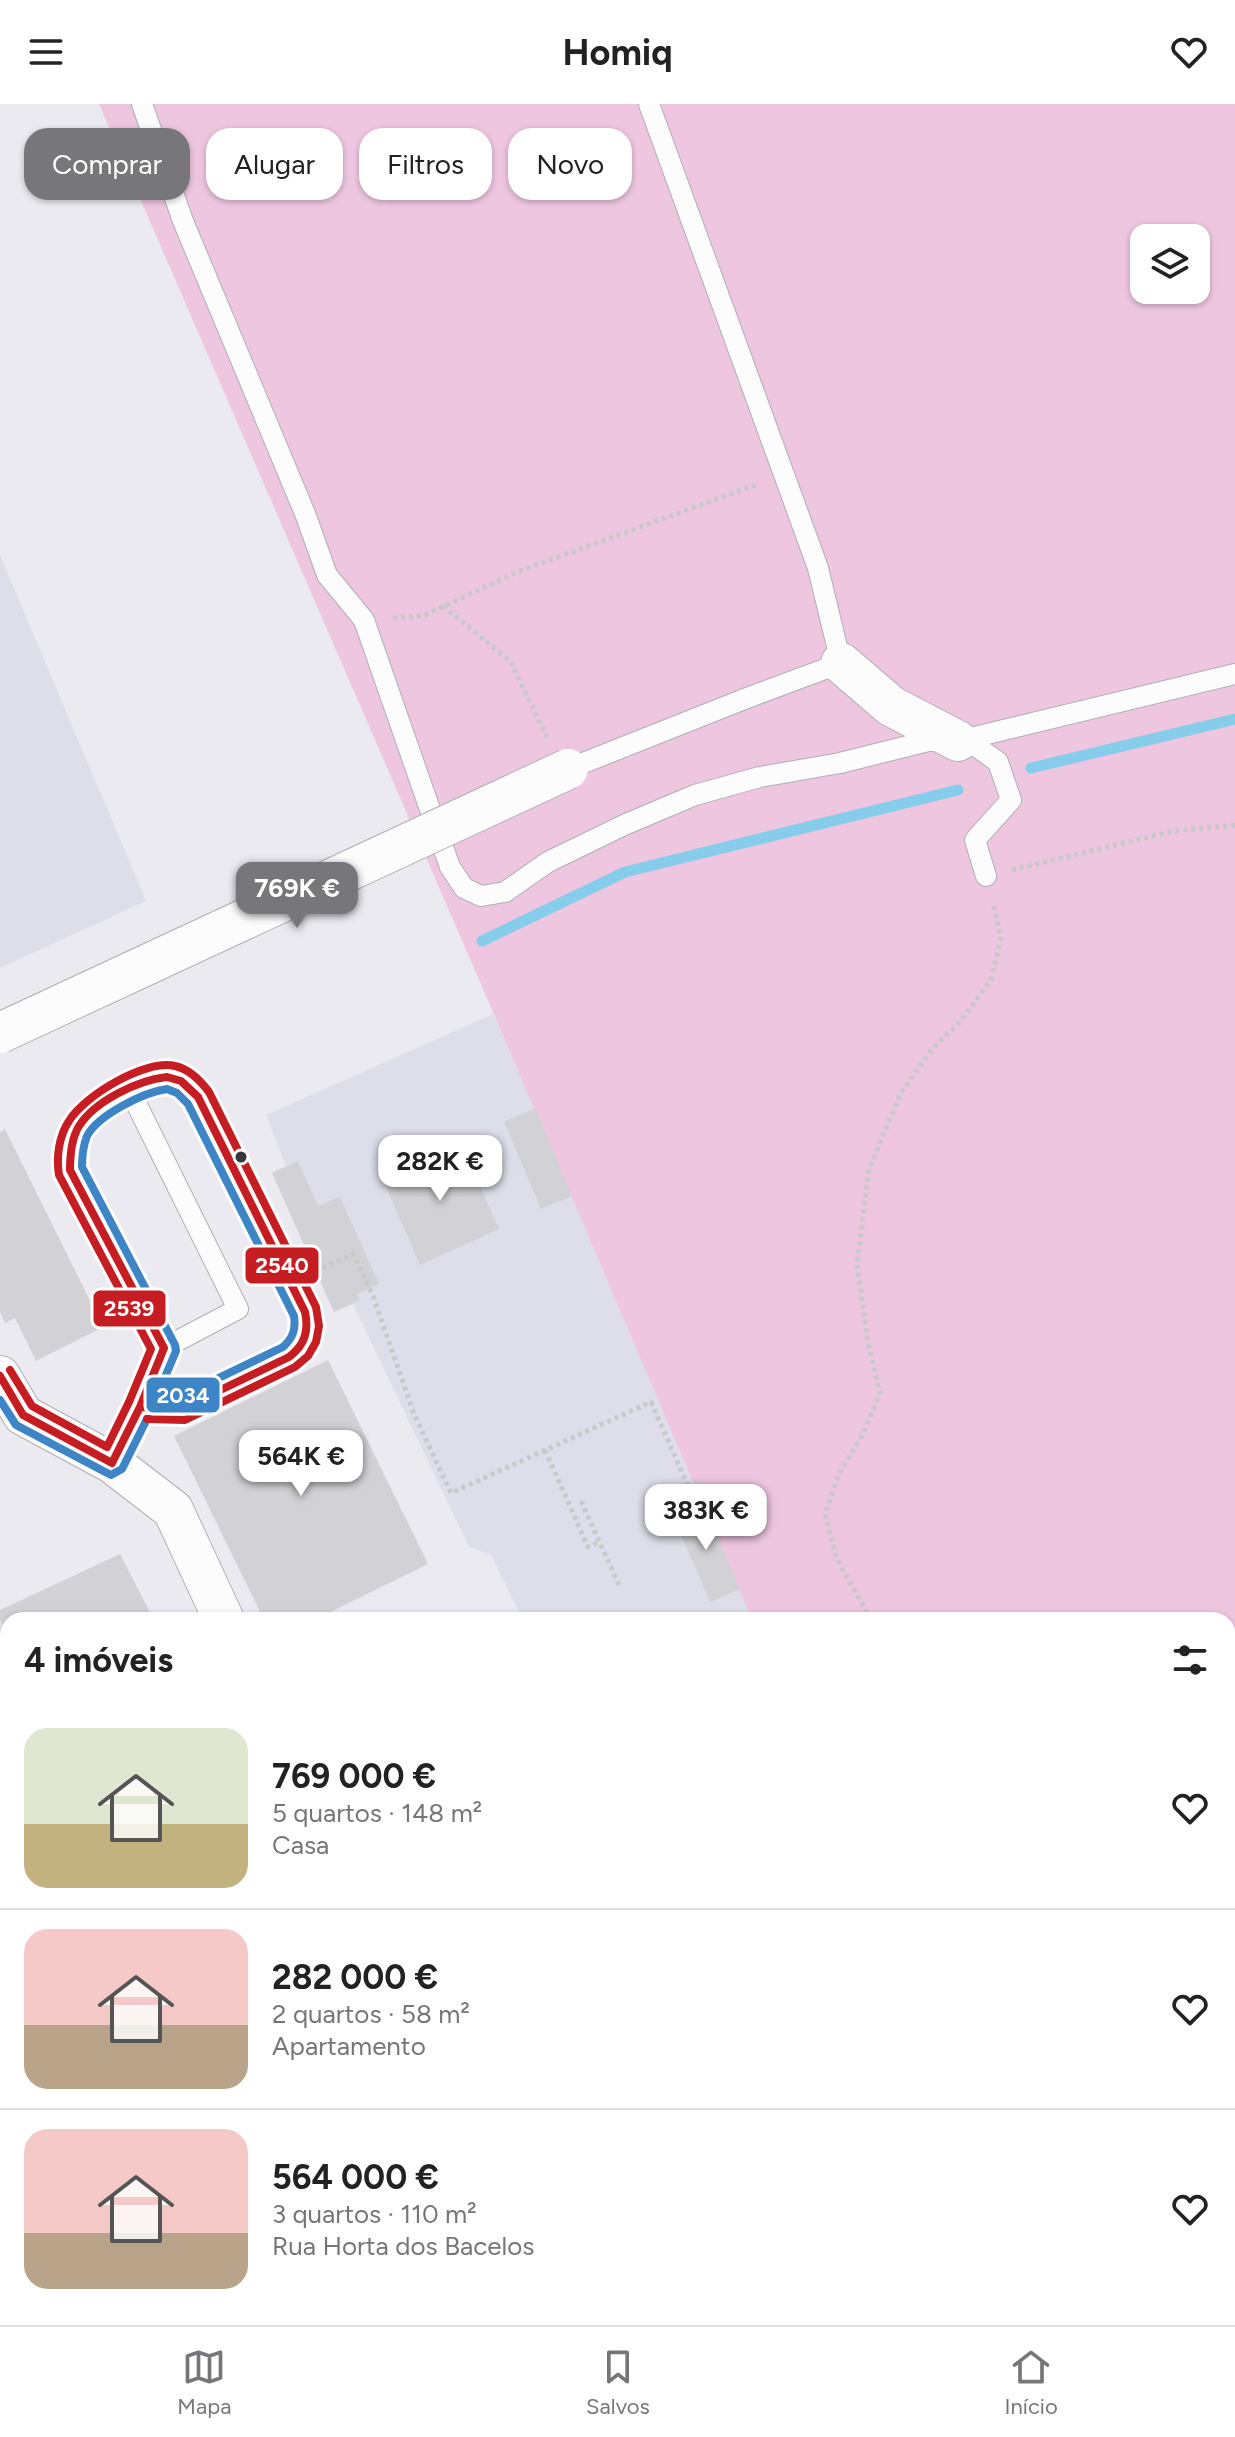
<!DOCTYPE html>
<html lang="pt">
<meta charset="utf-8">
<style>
:root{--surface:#fff;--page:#f2f2f2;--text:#222;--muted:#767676;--line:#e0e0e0;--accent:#76767b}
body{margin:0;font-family:Figtree,sans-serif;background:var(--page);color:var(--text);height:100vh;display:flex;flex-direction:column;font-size:30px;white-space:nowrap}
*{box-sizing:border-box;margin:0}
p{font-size:26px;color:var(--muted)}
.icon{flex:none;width:44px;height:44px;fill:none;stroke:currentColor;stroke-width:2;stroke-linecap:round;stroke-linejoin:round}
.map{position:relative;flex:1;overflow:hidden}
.details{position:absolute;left:0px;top:1508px;width:1236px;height:714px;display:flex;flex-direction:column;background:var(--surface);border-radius:24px 24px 0 0;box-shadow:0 2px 6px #0004}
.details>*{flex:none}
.top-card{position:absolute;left:24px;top:24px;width:800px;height:72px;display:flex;gap:16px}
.buttons{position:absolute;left:1130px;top:120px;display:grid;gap:16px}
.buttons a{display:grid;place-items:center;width:80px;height:80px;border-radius:16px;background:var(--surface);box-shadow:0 2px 6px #0004;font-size:40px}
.price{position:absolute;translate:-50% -68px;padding:0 18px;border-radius:16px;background:#fff;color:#222;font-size:26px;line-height:52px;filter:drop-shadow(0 2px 4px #0008)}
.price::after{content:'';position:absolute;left:50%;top:48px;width:24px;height:18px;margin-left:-12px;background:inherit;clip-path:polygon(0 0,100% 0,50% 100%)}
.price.current{background:var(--accent);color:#fff}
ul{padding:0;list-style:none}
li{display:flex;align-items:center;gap:24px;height:200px;padding:0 24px}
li+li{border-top:2px solid var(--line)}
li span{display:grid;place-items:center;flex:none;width:224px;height:160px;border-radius:24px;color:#555}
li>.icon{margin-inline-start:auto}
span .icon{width:96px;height:96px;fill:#fffc;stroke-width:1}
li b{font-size:34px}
h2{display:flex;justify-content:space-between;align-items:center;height:96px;padding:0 24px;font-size:34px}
.tag{padding:0 28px;border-radius:24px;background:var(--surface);box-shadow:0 2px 6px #0004;font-size:28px;line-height:72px}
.tag.current{background:var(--accent);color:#fff}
header{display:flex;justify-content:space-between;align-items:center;height:104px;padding:0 24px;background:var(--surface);font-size:36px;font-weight:700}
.tabs{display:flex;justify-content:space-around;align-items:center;height:112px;border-top:2px solid var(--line);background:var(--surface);font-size:22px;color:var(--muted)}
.tabs a{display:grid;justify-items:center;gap:4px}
.tabs .current{color:var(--accent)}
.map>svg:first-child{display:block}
.built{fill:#dedeea}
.green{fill:#eec6e0;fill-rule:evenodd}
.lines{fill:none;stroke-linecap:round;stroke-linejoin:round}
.stream{stroke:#85cdea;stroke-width:11}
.building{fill:#d2d1d5}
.lane-casing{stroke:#afafb4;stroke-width:22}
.street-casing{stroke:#afafb4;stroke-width:42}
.primary-casing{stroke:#afafb4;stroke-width:46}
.path{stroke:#c9c9cc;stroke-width:5;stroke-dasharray:4 4;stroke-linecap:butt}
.lane{stroke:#fcfcfd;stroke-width:20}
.street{stroke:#fcfcfd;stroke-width:40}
.primary{stroke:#fcfcfd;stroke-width:44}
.street-bridge-casing{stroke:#afafb4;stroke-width:42;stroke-linecap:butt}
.street-bridge{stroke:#fcfcfd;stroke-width:40}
.bus-1-casing{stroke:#fff;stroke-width:14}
.bus-2-casing{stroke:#fff;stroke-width:14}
.bus-3-casing{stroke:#fff;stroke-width:14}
.bus-1{stroke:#c61d23;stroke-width:8}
.bus-2{stroke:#3d85c6;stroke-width:8}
.bus-3{stroke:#c61d23;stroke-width:8}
.bus-dot{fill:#37373c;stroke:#fff;stroke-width:3}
.line-badge{stroke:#fff;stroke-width:3}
.badge-label{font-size:22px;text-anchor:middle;font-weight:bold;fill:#fff}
</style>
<header><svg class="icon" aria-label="menu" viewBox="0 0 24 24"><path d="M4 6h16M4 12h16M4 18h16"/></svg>Homiq<svg class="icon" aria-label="heart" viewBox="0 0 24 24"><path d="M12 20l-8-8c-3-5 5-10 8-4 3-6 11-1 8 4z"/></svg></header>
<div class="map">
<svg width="1235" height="2221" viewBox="0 0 1235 2221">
<rect width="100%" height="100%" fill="#eaeaf0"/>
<path class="built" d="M0 451 146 797 0 864Z
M493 910 535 1004 752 1516H523L491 1451 469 1443 353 1200 334 1208 272 1069 286 1062 266 1011Z"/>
<path class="green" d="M99 0H1235V2221H1045L1041 2214H1228V1516H752L484 887ZM1144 134H1196V186H1144Z"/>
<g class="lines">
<path class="stream" d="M1031 664 1235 615
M482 837 625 768 958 686"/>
</g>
<path class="building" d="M535 1004 572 1092 541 1105 504 1018Z
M5 1025 103 1223 36 1257 15 1214 5 1219 0 1208V1028Z
M460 1038 499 1125 420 1161 382 1073Z
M298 1057 318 1102 340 1093 379 1180 357 1190 360 1196 334 1208 272 1069Z
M328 1256 428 1460 314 1516H264L174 1332Z
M702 1397 740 1485 710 1498 672 1410Z
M120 1450 154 1516H8V1531L0 1516V1506Z
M8 1949V2016L0 2019V1952Z
M315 2214H498L502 2221H318Z
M674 2214H828L832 2221H678Z"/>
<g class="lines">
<g class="lane-casing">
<path id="lane" d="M142 0 183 117 306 412 327 471 364 516 450 763 464 784 481 792 505 788 548 758 624 721 695 691 760 673 840 659 928 637H958L977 643 998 658 1011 696 975 736 986 772
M958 637 1235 570
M568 665 747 594 841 559 818 464 649 0
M130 987 238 1205 164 1244
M112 1359 140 1303 164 1244 70 1066C70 1051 71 1038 78 1024 87 1005 146 972 167 973 181 974 189 983 198 993L305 1208C310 1228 305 1242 289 1253L181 1305 140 1303
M0 2049 8 2046"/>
</g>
<g class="street-casing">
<path id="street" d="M841 559 891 602 958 637
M0 1272 23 1311 112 1359 173 1406 224 1516
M0 1566 8 1581
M272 2214 274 2221
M565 2214 569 2221"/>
</g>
<g class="primary-casing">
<path id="primary" d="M0 1753 8 1767
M175 2214 177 2221"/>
</g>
<path class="path" d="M443 502 510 557 547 633
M393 514 423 512 517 468 758 380
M1012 766 1173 727 1235 721
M315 1167 353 1150 373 1192 414 1310 451 1389 651 1298 688 1382 665 1393
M545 1346 588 1443 599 1438
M581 1397 620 1483
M871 1516 836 1453 825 1410 839 1370 863 1330 880 1289 868 1239 857 1160 869 1065 901 989 933 944 960 918 991 876 1001 834 993 799
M0 1687 8 1700
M1228 1986 1235 1982
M1129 2214 1132 2221"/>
<use href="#lane" class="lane"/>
<use href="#street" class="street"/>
<use href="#primary" class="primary"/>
<g class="street-bridge-casing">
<path id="street-bridge" d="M0 929 568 665"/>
</g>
<use href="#street-bridge" class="street-bridge"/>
<g class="bus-1-casing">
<path id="bus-1" d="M167 973 181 977 198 993 305 1208C309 1227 305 1241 289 1253L181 1305 140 1303 164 1244 70 1066C70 1051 71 1035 79 1022 95 997 138 976 167 973Z
M0 1272 23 1311 112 1359
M112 1359 140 1303"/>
</g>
<g class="bus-2-casing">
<path id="bus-2" d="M167 985 177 989 188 1000 294 1212C296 1225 293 1234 283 1243L179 1293 157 1292 176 1247 175 1241 82 1063C82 1053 83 1042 87 1032 98 1011 144 988 167 985Z
M0 1296 16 1321 111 1371 122 1365 147 1315"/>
</g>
<g class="bus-3-casing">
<path id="bus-3" d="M10 1266 32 1302 107 1343 129 1298 151 1245 59 1071C56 1053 59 1032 69 1017 84 992 145 955 175 962 189 965 200 976 209 988L316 1203 319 1222 316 1238 308 1252 295 1263 185 1316 147 1315"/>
</g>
<use href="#bus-1" class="bus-1"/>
<use href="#bus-2" class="bus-2"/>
<use href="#bus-3" class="bus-3"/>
</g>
<circle class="bus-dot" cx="241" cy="1053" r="7"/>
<g class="line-badge">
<rect x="244" y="1142" width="76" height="39" rx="8" fill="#c61d23"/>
<rect x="92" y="1185" width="75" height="39" rx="8" fill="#c61d23"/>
<rect x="145" y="1272" width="76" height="38" rx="8" fill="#3d85c6"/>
</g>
<g class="badge-label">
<text x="282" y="1169">2540</text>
<text x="129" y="1212">2539</text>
<text x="183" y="1299">2034</text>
</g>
</svg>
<div class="buttons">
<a><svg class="icon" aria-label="layers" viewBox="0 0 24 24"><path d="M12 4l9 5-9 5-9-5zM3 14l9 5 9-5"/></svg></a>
</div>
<b class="price current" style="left:297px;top:826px">769K €</b>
<b class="price" style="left:440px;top:1099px">282K €</b>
<b class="price" style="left:301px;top:1394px">564K €</b>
<b class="price" style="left:706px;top:1448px">383K €</b>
<div class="top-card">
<a class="tag current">Comprar</a>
<a class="tag">Alugar</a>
<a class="tag">Filtros</a>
<a class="tag">Novo</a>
</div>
<section class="details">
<h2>4 imóveis<svg class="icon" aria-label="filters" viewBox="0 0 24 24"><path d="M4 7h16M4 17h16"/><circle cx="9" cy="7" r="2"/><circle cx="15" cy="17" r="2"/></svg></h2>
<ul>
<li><span style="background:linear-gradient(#dfe7d0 60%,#c2b280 0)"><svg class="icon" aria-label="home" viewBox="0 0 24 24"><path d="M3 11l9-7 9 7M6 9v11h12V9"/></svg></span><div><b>769 000 €</b><p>5 quartos · 148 m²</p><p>Casa</p></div><svg class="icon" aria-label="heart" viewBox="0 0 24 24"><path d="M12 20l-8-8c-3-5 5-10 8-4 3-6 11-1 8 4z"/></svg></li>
<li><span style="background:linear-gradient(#f6c9c9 60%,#b9a48a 0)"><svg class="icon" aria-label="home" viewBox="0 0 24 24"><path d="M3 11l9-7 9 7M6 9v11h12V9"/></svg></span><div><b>282 000 €</b><p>2 quartos · 58 m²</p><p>Apartamento</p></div><svg class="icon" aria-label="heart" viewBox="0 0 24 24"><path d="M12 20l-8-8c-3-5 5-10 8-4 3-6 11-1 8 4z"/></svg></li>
<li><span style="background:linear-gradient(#f6c9c9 65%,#b9a48a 0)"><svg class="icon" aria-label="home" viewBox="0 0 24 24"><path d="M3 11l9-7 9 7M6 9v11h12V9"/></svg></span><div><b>564 000 €</b><p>3 quartos · 110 m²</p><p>Rua Horta dos Bacelos</p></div><svg class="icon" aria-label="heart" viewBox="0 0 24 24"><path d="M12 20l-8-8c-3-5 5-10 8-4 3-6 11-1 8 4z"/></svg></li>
</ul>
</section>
</div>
<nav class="tabs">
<a class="current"><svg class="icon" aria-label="map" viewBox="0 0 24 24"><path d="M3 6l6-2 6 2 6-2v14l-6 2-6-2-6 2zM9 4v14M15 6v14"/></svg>Mapa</a>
<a><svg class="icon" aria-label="saved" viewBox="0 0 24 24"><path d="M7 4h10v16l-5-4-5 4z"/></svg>Salvos</a>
<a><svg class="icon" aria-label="home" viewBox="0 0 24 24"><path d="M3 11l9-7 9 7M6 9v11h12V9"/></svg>Início</a>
</nav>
